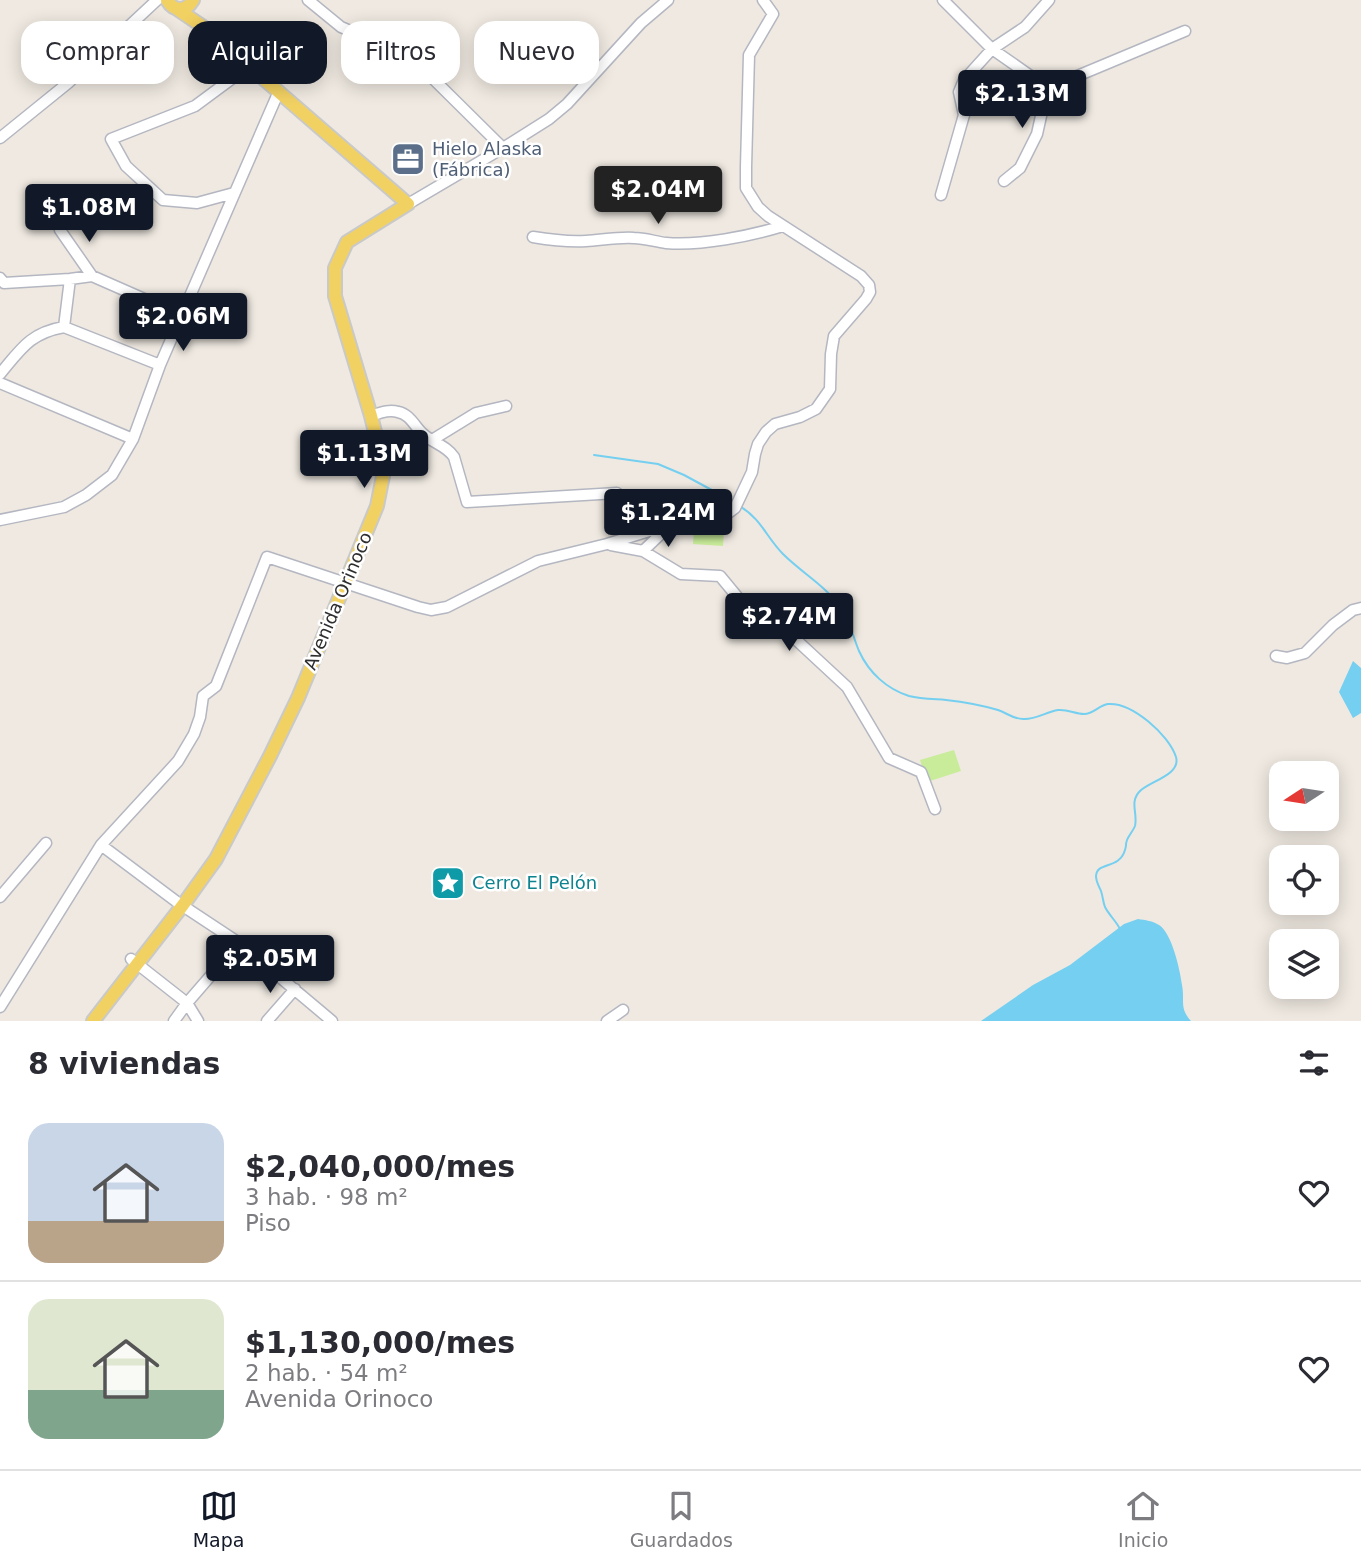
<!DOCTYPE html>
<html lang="es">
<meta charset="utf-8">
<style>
:root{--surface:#fff;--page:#f7f7f7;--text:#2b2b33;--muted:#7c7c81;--line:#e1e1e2;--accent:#111827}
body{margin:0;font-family:"DejaVu Sans",sans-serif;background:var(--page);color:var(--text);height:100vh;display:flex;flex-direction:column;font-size:26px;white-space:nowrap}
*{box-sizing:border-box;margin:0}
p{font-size:23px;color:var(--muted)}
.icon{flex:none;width:38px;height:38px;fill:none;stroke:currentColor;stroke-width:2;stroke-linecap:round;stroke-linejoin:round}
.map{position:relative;height:1021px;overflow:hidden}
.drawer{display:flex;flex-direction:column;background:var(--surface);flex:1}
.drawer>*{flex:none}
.hud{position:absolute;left:21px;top:21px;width:700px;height:63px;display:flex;gap:14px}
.needle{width:46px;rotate:258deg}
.controls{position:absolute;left:1269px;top:761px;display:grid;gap:14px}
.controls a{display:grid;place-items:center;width:70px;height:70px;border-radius:14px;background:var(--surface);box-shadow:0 4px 18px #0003;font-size:35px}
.price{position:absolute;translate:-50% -60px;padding:0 16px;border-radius:7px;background:var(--accent);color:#fff;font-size:23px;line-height:46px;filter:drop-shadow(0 2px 4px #0008)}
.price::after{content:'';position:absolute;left:50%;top:42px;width:21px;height:16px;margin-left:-10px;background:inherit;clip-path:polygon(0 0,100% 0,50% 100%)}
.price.active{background:#222;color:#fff}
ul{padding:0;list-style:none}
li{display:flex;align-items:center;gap:21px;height:175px;padding:0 28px}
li+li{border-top:2px solid var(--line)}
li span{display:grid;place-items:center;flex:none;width:196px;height:140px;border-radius:21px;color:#555}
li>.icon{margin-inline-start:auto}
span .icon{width:84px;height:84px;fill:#fffc;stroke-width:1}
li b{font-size:30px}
h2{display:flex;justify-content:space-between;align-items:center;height:84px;padding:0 28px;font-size:30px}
.tag{padding:0 24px;border-radius:21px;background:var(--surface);box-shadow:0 4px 18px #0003;font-size:24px;line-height:63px}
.tag.active{background:var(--accent);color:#fff}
.tab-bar{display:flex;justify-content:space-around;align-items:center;height:98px;border-top:2px solid var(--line);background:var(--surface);font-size:19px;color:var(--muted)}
.tab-bar a{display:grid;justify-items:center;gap:4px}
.tab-bar .active{color:var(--accent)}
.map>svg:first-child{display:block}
.pitch{fill:#c9ec9a}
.water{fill:#75cff0}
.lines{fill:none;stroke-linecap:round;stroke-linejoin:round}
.stream{stroke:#75cff0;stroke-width:2}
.minor-casing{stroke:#b4b7c1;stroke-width:13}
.major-casing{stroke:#c9c9c9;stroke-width:16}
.minor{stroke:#fff;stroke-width:10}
.major{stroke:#f2d163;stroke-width:12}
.labels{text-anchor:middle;stroke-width:5;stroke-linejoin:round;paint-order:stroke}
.service-label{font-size:18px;fill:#4e5e75;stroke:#fff;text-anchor:start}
.street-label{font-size:18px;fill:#2e2e2e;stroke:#fff}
.culture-label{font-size:18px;fill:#0d838f;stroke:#fff;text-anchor:start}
</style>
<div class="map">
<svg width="1361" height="1021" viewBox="0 0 1361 1021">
<rect width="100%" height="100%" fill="#efe9e1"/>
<path class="pitch" d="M694 528 724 530 723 546 693 544Z
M954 750 961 771 927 782 920 760Z"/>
<path class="water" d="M1353 661 1361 668V713L1353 718 1339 692Z
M1138 919C1145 920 1153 921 1159 925 1172 933 1180 970 1182 985 1185 1001 1179 1008 1191 1021H981L1033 985 1070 965 1124 924Z"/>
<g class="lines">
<path class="stream" d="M594 455 658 464 684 475 734 502
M741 507C761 519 767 538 783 554 802 573 826 586 841 608 850 621 853 637 859 651 869 673 887 689 909 696 921 699 934 699 946 700 964 702 981 705 998 710 1007 713 1013 719 1023 719 1035 720 1046 712 1058 710 1068 709 1075 714 1084 714 1094 714 1099 705 1108 704 1132 702 1169 735 1176 757 1181 775 1150 781 1140 791 1129 802 1138 813 1135 826 1133 831 1129 835 1127 840 1125 846 1127 844 1125 850 1119 870 1097 861 1096 876 1096 882 1099 886 1101 891 1103 897 1103 902 1105 907 1109 915 1116 921 1120 929"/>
<g class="minor-casing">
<path id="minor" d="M308 0 341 27 411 57 503 148
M943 0 992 49 1035 79 1047 81 1070 79 1185 31
M0 138 68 83 157 0
M1004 181 1020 168 1037 134 1043 107 1035 79
M234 193 197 203 163 200 126 166 111 139 195 106 249 66
M941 195 964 115 959 92 964 80 992 49 1025 27 1049 0
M408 204 503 148 549 119 567 104 641 23 668 0
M60 230 92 276
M533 237C551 240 568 242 586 241 602 240 618 237 634 238 645 238 656 242 666 243 701 246 750 236 783 226
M0 278 4 283 70 279 92 276 183 316
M64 327 70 279
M0 374C21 349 30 333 64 327L160 365
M0 383 133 439
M371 416C380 413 389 409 398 412 410 414 415 427 423 434 433 443 447 446 454 457L467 502 617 493
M432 440 476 413 506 406
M0 520 64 507 86 495 112 475 133 439 160 365 279 91
M611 545 643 551 681 574 720 576 744 605 792 636 847 687 889 758 921 772 935 809
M643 551 668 527
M1276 656 1287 658 1305 653 1333 625 1353 610 1361 608
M101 845 177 902 239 943 332 1021
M0 897 46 843
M131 959 187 1003 198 1021
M0 1007 101 845 178 761 194 734 200 717 203 696 216 686 267 557 418 607 431 610 447 607 538 561 607 544 672 524 696 518 727 514 735 508 752 472 755 454 758 444 766 432 775 424 800 417 816 409 830 389 831 354 834 336 866 299 870 292 869 285 861 276 768 216 758 207 746 188V167L749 55 773 14 763 0
M174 1021 187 1003 239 943
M267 1021 295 989
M607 1021 623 1010"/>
</g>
<g class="major-casing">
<path id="major" d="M167 0C174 12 186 12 193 0
M93 1021 183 905 216 859 270 756 298 698 377 506 383 476 380 452 371 416 335 296V268L347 242 408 204 205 28 177 9"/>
</g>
<use href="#minor" class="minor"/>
<use href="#major" class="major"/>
</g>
<defs>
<g id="office-square" transform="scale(1.75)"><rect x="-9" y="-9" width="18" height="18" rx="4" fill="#5c6f8a" stroke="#fff"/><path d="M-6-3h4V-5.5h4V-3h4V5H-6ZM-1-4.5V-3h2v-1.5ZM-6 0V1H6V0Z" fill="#fff"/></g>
<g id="sight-square" transform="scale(1.75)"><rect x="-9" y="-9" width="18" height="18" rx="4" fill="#0f9aa8" stroke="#fff"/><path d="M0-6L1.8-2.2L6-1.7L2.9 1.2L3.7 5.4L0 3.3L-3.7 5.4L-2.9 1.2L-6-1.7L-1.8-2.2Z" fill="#fff"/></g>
</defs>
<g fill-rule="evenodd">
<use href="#office-square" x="408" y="159"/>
<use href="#sight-square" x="448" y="883"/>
</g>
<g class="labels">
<g class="service-label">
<text x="432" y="155">Hielo Alaska<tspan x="432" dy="21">(Fábrica)</tspan></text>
</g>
<g class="street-label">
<text transform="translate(338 601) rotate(-67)" y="6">Avenida Orinoco</text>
</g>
<g class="culture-label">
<text x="472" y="889">Cerro El Pelón</text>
</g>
</g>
</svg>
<div class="controls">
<a><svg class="needle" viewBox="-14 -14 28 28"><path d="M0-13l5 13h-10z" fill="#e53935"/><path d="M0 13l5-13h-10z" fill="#7c7c81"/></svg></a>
<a><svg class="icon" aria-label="locate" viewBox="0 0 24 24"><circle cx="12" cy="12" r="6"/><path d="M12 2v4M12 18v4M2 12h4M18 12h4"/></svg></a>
<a><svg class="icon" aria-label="layers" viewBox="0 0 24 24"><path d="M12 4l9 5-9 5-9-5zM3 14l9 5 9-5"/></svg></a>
</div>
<b class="price" style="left:1022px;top:130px">$2.13M</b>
<b class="price active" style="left:658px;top:226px">$2.04M</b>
<b class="price" style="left:89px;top:244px">$1.08M</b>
<b class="price" style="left:183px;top:353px">$2.06M</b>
<b class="price" style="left:364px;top:490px">$1.13M</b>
<b class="price" style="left:668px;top:549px">$1.24M</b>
<b class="price" style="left:789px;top:653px">$2.74M</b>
<b class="price" style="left:270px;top:995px">$2.05M</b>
<div class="hud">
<a class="tag">Comprar</a>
<a class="tag active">Alquilar</a>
<a class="tag">Filtros</a>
<a class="tag">Nuevo</a>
</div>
</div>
<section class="drawer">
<h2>8 viviendas<svg class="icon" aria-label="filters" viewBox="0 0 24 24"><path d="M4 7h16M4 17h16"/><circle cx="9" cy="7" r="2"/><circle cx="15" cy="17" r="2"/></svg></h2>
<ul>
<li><span style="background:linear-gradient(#c9d6e8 70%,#b9a48a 0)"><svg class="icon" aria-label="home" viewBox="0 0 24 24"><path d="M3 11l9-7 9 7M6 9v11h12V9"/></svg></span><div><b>$2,040,000/mes</b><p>3 hab. · 98 m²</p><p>Piso</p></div><svg class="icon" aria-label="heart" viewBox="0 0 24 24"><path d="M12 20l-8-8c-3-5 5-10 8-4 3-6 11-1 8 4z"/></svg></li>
<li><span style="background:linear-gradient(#dfe7d0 65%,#7fa58c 0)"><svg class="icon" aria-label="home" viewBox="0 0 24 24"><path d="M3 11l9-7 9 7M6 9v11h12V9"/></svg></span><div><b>$1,130,000/mes</b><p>2 hab. · 54 m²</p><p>Avenida Orinoco</p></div><svg class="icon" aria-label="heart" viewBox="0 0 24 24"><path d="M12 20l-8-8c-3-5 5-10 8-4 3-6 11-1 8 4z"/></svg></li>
</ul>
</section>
<nav class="tab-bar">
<a class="active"><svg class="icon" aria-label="map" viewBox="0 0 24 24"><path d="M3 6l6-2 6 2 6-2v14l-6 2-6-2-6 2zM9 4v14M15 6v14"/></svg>Mapa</a>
<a><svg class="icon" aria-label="saved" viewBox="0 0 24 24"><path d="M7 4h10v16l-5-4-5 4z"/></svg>Guardados</a>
<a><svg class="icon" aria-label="home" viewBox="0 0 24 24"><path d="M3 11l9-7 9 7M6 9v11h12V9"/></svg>Inicio</a>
</nav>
